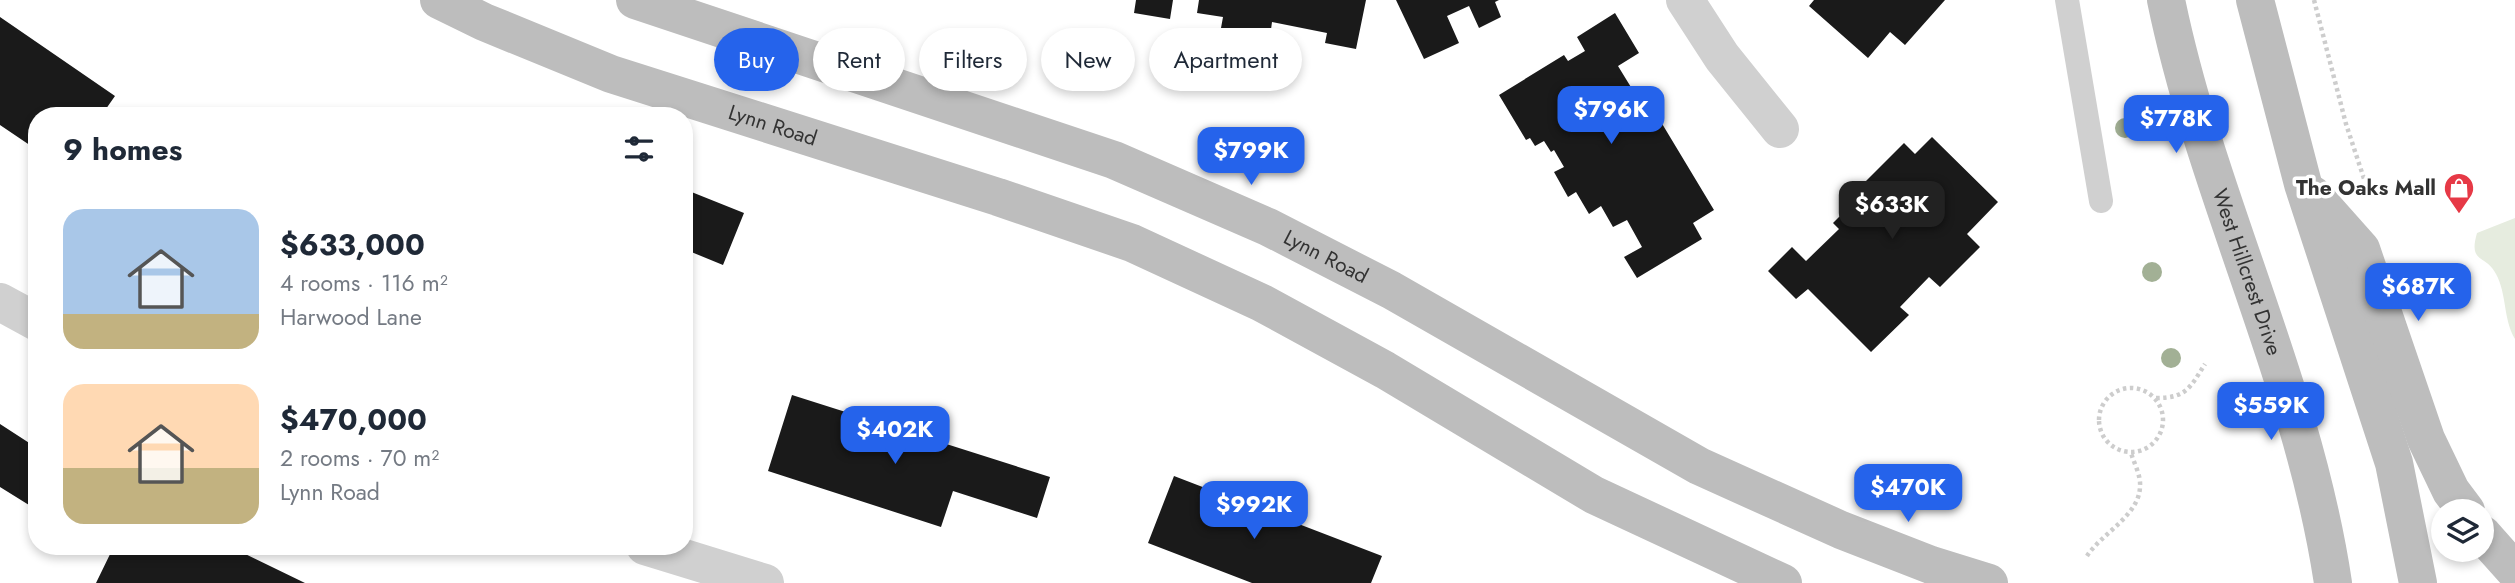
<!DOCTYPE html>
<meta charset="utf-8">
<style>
:root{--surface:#fff;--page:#f2f2f3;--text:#1f2937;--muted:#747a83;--accent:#2563eb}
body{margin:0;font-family:Jost,sans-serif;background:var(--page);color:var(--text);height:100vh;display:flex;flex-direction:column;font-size:26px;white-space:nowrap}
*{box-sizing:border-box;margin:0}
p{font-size:23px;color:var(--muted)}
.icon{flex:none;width:38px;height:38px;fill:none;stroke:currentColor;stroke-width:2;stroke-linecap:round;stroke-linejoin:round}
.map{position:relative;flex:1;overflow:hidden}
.side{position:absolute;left:28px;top:107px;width:665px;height:448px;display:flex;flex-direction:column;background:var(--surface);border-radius:28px;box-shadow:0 4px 10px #0003}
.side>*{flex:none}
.hud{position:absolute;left:714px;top:28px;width:665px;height:63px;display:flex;gap:14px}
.buttons{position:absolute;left:2431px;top:499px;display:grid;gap:14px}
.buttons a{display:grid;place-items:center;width:63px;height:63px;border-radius:50%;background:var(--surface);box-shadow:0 4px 10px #0003;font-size:35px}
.price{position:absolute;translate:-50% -60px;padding:0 16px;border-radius:14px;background:var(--accent);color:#fff;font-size:23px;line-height:46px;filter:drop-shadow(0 2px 4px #0008)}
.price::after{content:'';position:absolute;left:50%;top:42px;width:21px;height:16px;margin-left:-10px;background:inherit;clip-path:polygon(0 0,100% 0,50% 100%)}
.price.on{background:#222;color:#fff}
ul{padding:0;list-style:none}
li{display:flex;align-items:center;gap:21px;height:175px;padding:0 35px}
li span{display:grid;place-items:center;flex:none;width:196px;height:140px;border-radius:21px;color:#555}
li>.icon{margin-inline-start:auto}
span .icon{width:84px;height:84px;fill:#fffc;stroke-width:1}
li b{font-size:30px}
h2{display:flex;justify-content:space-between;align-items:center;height:84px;padding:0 35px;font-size:30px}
.pill{padding:0 24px;border-radius:32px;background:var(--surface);box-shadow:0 4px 10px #0003;font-size:24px;line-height:63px}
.pill.on{background:var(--accent);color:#fff}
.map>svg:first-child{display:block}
.green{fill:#e6ecdf}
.building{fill:#1a1a1a}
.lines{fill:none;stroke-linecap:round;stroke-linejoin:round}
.path{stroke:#cdcdcd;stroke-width:4.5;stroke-dasharray:3.5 3.5;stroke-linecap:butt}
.service{stroke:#d0d0d0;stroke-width:24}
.minor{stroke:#d0d0d0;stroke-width:38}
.secondary{stroke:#bdbdbd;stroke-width:38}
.tree{fill:#a2b095}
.labels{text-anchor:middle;stroke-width:7;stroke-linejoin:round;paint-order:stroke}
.street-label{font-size:21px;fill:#333;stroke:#fff}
.poi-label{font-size:21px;font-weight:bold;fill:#333;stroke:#fff;text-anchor:end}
</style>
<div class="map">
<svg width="2515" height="583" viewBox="0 0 2515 583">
<rect width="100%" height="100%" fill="#fff"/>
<path class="green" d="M2515 218V339C2503 319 2507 294 2496 274 2486 254 2468 264 2477 233Z"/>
<path class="building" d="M1136 0H1173L1170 19 1134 13Z
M1199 0H1366L1356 49 1325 43 1327 33 1272 22 1270 37 1221 28 1223 17 1197 13Z
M1396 0H1499L1495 2 1501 17 1479 28 1469 6 1447 16 1459 43 1424 59Z
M1814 0H1945L1905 45 1890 32 1868 58 1809 6Z
M1615 13 1639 53 1618 66 1637 97 1622 106 1636 130 1658 117 1714 210 1693 223 1702 239 1637 278 1624 257 1642 247 1627 220 1613 227 1601 206 1589 214 1576 192 1568 197 1554 172 1564 167 1554 150 1551 152 1544 141 1535 146 1530 138 1526 140 1499 95 1564 55 1568 61 1585 51 1577 37Z
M0 17 115 96 101 116H37V150L0 125Z
M1932 137 1998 202 1967 234 1980 247 1940 287 1929 277 1900 307 1909 315 1871 352 1808 289 1796 299 1768 271 1792 247 1806 261 1839 229 1833 223 1853 203 1848 199 1904 143 1915 154Z
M684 189 744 213 723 265 684 249Z
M792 395 1050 477 1037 518 953 491 941 527 768 471Z
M0 424 37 448V510L0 487Z
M1174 476 1382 556 1371 583H1252L1148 543Z
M114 546H229L305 583H96Z"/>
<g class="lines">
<path class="path" d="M2314 0 2346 124 2370 197
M2099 420a32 32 0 1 1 64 0a32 32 0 1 1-64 0Z
M2156 398C2186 398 2190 388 2205 364
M2087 556C2102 533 2140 515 2140 486 2141 476 2134 463 2131 453"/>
<path class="service" d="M2067 0 2101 201"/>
<path class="minor" d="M1685 0 1722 57 1780 129
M0 302 37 322
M645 546 765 583"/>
<g class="secondary">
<path id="s1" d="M439 0 484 22 611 74 998 197 1132 243 1262 303 1385 370 1594 495 1783 583"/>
<path id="s2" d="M635 0 1114 160 1268 227 1391 290 1699 466 1841 530 1931 565 1989 583"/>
<path id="s3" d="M2166 0C2207 199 2303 382 2333 583"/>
<path d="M2255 0 2303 184 2394 463 2418 583"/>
<path d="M2313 195 2361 249 2426 439 2451 491 2466 511"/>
<path d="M2482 534 2515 571"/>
</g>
</g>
<g class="tree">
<circle cx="2125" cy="128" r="10"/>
<circle cx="2152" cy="272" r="10"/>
<circle cx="2171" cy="358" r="10"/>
</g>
<defs>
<g id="shop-pin" transform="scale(1.575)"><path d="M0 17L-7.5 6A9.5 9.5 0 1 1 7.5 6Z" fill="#e63946" stroke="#fff"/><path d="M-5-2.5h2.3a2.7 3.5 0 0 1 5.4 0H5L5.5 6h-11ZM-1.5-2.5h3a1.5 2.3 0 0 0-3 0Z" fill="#fff"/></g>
</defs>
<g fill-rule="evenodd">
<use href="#shop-pin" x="2459" y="188"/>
</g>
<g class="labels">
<g class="street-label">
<text dy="7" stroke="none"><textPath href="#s1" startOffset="357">Lynn Road</textPath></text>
<text dy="7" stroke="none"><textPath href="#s2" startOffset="738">Lynn Road</textPath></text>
<text dy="7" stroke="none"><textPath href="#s3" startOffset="284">West Hillcrest Drive</textPath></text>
</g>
<g class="poi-label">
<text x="2436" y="195">The Oaks Mall</text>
</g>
</g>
</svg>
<div class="buttons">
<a><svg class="icon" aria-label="layers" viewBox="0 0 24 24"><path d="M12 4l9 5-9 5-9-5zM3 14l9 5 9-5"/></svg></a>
</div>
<b class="price" style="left:1611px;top:146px">$796K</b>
<b class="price" style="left:2176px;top:155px">$778K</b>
<b class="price" style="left:1251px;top:187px">$799K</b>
<b class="price on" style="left:1892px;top:241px">$633K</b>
<b class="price" style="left:2418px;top:323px">$687K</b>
<b class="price" style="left:2271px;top:442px">$559K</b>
<b class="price" style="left:895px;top:466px">$402K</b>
<b class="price" style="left:1908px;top:524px">$470K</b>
<b class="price" style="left:1254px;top:541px">$992K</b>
<div class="hud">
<a class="pill on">Buy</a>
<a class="pill">Rent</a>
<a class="pill">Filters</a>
<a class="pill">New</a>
<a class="pill">Apartment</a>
</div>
<section class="side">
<h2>9 homes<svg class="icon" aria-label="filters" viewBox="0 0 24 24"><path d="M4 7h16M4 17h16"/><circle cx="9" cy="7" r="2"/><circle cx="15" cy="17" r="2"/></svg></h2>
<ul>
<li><span style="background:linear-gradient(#a9c7e8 75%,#c2b280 0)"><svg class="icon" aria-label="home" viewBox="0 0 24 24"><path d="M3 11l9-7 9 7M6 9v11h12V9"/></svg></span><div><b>$633,000</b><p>4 rooms · 116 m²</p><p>Harwood Lane</p></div></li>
<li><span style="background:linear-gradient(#ffd9b3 60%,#c2b280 0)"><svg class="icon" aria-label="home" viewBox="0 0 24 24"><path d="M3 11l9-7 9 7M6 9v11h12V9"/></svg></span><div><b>$470,000</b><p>2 rooms · 70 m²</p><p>Lynn Road</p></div></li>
</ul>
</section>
</div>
